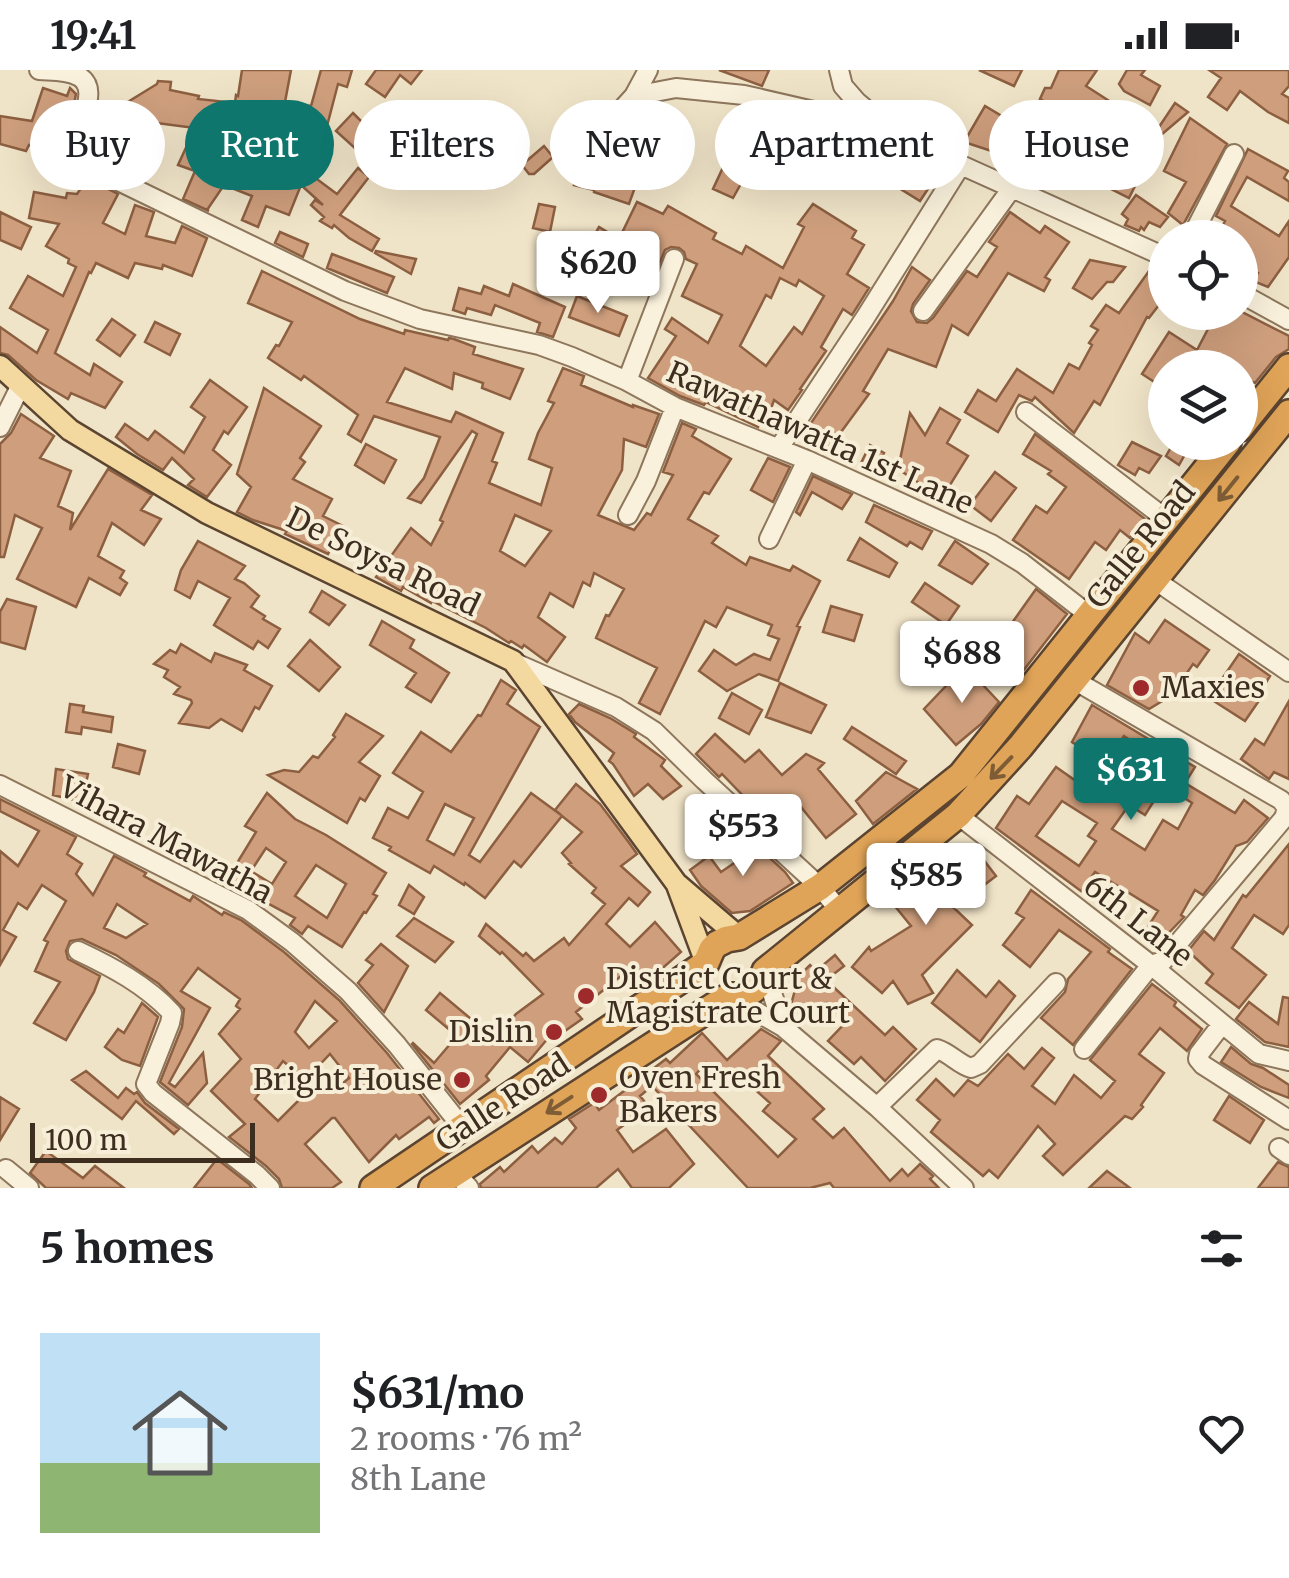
<!DOCTYPE html>
<meta charset="utf-8">
<style>
:root{--surface:#fff;--page:#f6f6f6;--text:#202124;--muted:#757577;--accent:#0f766e}
body{margin:0;font-family:Merriweather,serif;background:var(--page);color:var(--text);height:100vh;display:flex;flex-direction:column;font-size:38px;white-space:nowrap}
*{box-sizing:border-box;margin:0}
p{font-size:32px;color:var(--muted)}
.icon{flex:none;width:55px;height:55px;fill:none;stroke:currentColor;stroke-width:2;stroke-linecap:round;stroke-linejoin:round}
.map{position:relative;height:1118px;overflow:hidden}
.drawer{display:flex;flex-direction:column;background:var(--surface);flex:1}
.drawer>*{flex:none}
.banner{position:absolute;left:30px;top:30px;width:1230px;height:90px;display:flex;gap:20px}
.fabs{position:absolute;left:1148px;top:150px;display:grid;gap:20px}
.fabs a{display:grid;place-items:center;width:110px;height:110px;border-radius:50%;background:var(--surface);box-shadow:0 10px 40px #0002;font-size:50px}
.scale{position:absolute;left:30px;bottom:25px;width:225px;box-sizing:border-box;padding-left:10px;border:5px solid #3d2e20;border-top:0;font-size:28px;line-height:35px;white-space:nowrap;color:#3d2e20;-webkit-text-stroke:8px #f7eed8;paint-order:stroke}
.price{position:absolute;translate:-50% -85px;padding:0 22px;border-radius:10px;background:#fff;color:#222;font-size:32px;line-height:65px;filter:drop-shadow(0 2px 5px #0008)}
.price::after{content:'';position:absolute;left:50%;top:60px;width:30px;height:22px;margin-left:-15px;background:inherit;clip-path:polygon(0 0,100% 0,50% 100%)}
.price.active{background:var(--accent);color:#fff}
ul{padding:0;list-style:none}
li{display:flex;align-items:center;gap:30px;height:250px;padding:0 40px}
li span{display:grid;place-items:center;flex:none;width:280px;height:200px;border-radius:0px;color:#555}
li>.icon{margin-inline-start:auto}
span .icon{width:120px;height:120px;fill:#fffc;stroke-width:1}
li b{font-size:42px}
h2{display:flex;justify-content:space-between;align-items:center;height:120px;padding:0 40px;font-size:42px}
.pill{padding:0 35px;border-radius:45px;background:var(--surface);box-shadow:0 10px 40px #0002;font-size:35px;line-height:90px}
.pill.active{background:var(--accent);color:#fff}
.status{display:flex;justify-content:space-between;align-items:center;height:70px;padding:0 50px;background:var(--surface);direction:ltr}
.status svg{height:28px;fill:currentColor}
.map>svg:first-child{display:block}
.building{fill:#cf9f7d;stroke:#8d5f41;stroke-width:2.5;fill-rule:evenodd}
.lines{fill:none;stroke-linecap:round;stroke-linejoin:round}
.minor-casing{stroke:#8d765c;stroke-width:22}
.major-casing{stroke:#5b4430;stroke-width:25}
.highway-casing{stroke:#5b4430;stroke-width:30}
.minor{stroke:#faf1dc;stroke-width:18}
.major{stroke:#f3d9a0;stroke-width:20}
.highway{stroke:#e0a458;stroke-width:25}
.oneway{stroke:#7e5d36}
.poi-dot{fill:#9e2a2b;stroke:#f7eed8;stroke-width:4}
.labels{text-anchor:middle;stroke-width:8;stroke-linejoin:round;paint-order:stroke}
.street-label{font-size:30px;fill:#3d2e20;stroke:#f7eed8}
.poi-label{font-size:30px;fill:#3d2e20;stroke:#f7eed8;text-anchor:start}
</style>
<div class="status"><b>19:41</b><svg viewBox="0 0 49 12"><path d="M0 12V9h3v3zM5 12V6h3v6zM10 12V3h3v9zM15 12V0h3v12zM26 1h20v11H26zM47 4h2v5h-2z"/></svg></div>
<div class="map">
<svg width="1289" height="1118" viewBox="0 0 1289 1118">
<rect width="100%" height="100%" fill="#f0e4c8"/>
<path class="building" d="M242 0H291L285 32 311 36 321 0H352L347 17 338 14 327 56 299 48 294 70 316 83 306 101 337 124 358 98 369 107 340 145 379 169 372 181 349 168 334 155 332 158 320 151 324 147 311 135 315 130 323 135 301 115 289 145 266 136 258 157 242 150 252 126 224 115 207 140 209 141 183 129 195 101 178 95 195 58 149 52 150 50 118 38 157 14 158 11 171 12 170 20 199 26 198 29 235 33 236 25 238 26ZM196 57 232 60 228 71 252 79 253 74 289 83 278 109 254 100 251 107 220 95 218 100 215 93 205 89 208 80Z
M376 0H422L411 14 400 5 385 27 366 14Z
M719 0H769L762 16Z
M979 0H1022L1014 16Z
M1059 0H1097L1086 16 1134 47 1140 54 1125 82 1135 88 1130 91 1144 98 1129 128 1081 104 1076 114 1042 95 1035 106 1008 91 1010 87 964 72 985 36 1025 60 1042 30 1040 29 1045 18H1051Z
M1127 0H1145L1141 5 1160 16 1150 35 1124 21 1119 14Z
M1209 0H1289V16L1282 24 1289 28V53L1268 42 1240 21 1227 40 1208 27 1221 8Z
M43 18 67 26 70 18 76 24 68 65V83L29 75 26 81 0 74V46L32 51Z
M1175 33 1188 42 1154 71 1151 69Z
M353 43 373 63 357 80 336 61Z
M1190 48 1227 74 1183 155 1168 143 1186 112 1164 101Z
M107 54 121 68 115 91 101 88 94 82 92 76Z
M582 62 592 65 599 72 610 70 647 84 629 134 594 122V120L574 115 581 87 576 85Z
M544 76 553 87 534 104H529L522 95Z
M1248 79 1288 101 1284 108 1289 112V131L1247 107 1231 136 1279 166 1289 151V187L1268 217 1253 211 1258 203 1240 193V168H1217L1225 151 1216 146Z
M726 91 748 101 733 128 713 119Z
M916 91 938 104 920 131 899 118Z
M92 111 118 124 103 153 125 164 135 135 154 142 146 166 175 173 182 156 207 168 192 206 163 195 162 199 135 193 128 208 96 193 91 203 89 202 55 283 90 305 94 294 122 312 105 338 71 323 68 329 36 310 8 285 0 283V257L37 283 48 260 10 238 28 206 63 226 76 197 68 193 69 189 46 176 59 154 29 148 34 122 66 128 67 123 77 124 84 114Z
M1136 125 1168 147 1160 157 1149 152 1144 160 1141 157 1139 161 1125 155 1128 149 1122 144Z
M637 132 663 144 668 136 716 163 713 169 742 184 746 176 783 198 804 157 798 154 813 134 856 161 852 168 864 175 847 204 869 218 852 245 843 239 821 277 826 281 800 319 802 320 788 340 774 330 767 350 760 351 758 357 706 332 704 335 680 326 648 308 676 266 665 259 672 248 708 273 722 245 682 226 697 194 686 189 684 182 679 178 671 177 665 180 650 216 621 203 585 182 599 157 619 169ZM780 208 796 216 799 210 824 226 802 264 794 257 766 296 740 276 766 225 771 228Z
M539 134 555 137 550 162 533 158Z
M0 142 31 157 21 179 0 170Z
M1010 142 1040 163 1045 156 1069 172 1045 207 1050 210 1044 221 1008 203 968 265 952 255 936 297 888 279 863 321 869 324 830 377 805 362 893 231 912 197 930 210 913 234 911 241 917 252 927 253 933 248 967 201 977 207 997 177 989 172Z
M280 162 308 174 303 187 275 173Z
M376 181 416 189 411 204 375 183Z
M332 184 394 207 387 223 327 198Z
M1090 190 1125 197 1113 212H1107L1092 229 1073 218Z
M262 201 360 249 404 264 405 260 448 270 449 268 454 269 475 277 473 284 523 299 510 329 482 318 483 313 454 303 452 319 405 298 387 332 451 352 456 342 503 363 492 391 497 393 489 413 541 435 552 398 529 389 538 363 554 333 548 331 563 298 584 306 581 315 633 337V335L659 344 646 377 624 369 622 400 598 445 634 460 647 443 651 445 673 405 663 402 682 353 696 359 692 366 731 389 709 424 704 422 688 449 718 466 712 473 746 495 750 487 790 501 793 496 820 511 797 556 800 557 778 611 759 604 727 621 699 601 714 580 736 595 754 584 770 590 779 569 768 565 772 555 727 537 716 557 705 551 660 644 639 633 657 598 596 568 606 545 609 546 624 519 594 503 590 516 583 512 573 537 550 523 538 547 565 567 547 592 524 575 522 578 511 571 509 573 486 558 432 531 431 533 403 517 401 521 376 507 411 458 431 475 443 452 440 450 477 364 472 361 421 433 408 428 424 408 440 367 374 346 361 372 348 364 358 345 304 306 301 310 268 288 276 275 279 276 292 252 248 233ZM515 445 551 461 525 496 500 481Z
M1149 201H1153L1165 209V227L1149 248 1147 247 1100 335 1094 331 1074 363 1035 327 1032 331 1019 325 998 362 965 342 978 320 996 331 1017 299 1053 323 1069 294 1079 299 1092 275 1089 273 1098 260 1091 256 1106 235 1119 243Z
M513 214 565 237 553 267 537 262 540 253 495 235 491 245 467 238 465 244 453 240 459 218 481 224 484 216 509 226Z
M577 226 627 246 619 266 569 247Z
M1186 242H1242L1289 266V279L1276 287 1255 313 1253 312 1240 329V298H1165V319L1142 304 1169 262 1197 280 1210 255Z
M112 249 135 265 120 286 97 270Z
M155 252 180 264 170 285 145 272Z
M210 310 247 337 228 364 224 361 213 380 231 395 207 427 188 415 194 409 172 388 163 400 137 384 116 367 125 354 148 370 155 361 184 383 205 347 191 337Z
M264 318 321 356 300 388 305 392 293 409 332 429 323 446 343 456 328 484 285 464 287 461 253 450 237 442 251 417 237 404Z
M940 338 960 350 947 373 968 386 940 431 923 421 925 417 898 399 910 343 925 365Z
M21 344 54 366 40 388 71 401 58 436 73 443 70 460 108 399 152 425 141 440 161 449 144 475 112 453 98 486 124 501 120 508 127 513 120 525 89 508 76 537 17 509 42 458 15 445 4 487H0V374L11 363Z
M1035 364 1145 449 1130 468 1120 460 1106 480 1095 472 1069 509 1013 470 1036 436 1047 443 1066 417 1048 404 1051 401 1023 384Z
M1132 372 1161 386 1149 403 1139 398 1135 405 1118 395Z
M1174 372H1192L1179 395 1166 386Z
M366 374 396 390 384 413 355 395Z
M870 375 884 383 873 402 860 395Z
M768 388 790 397 773 432 751 420Z
M995 402 1016 418 991 451 970 435Z
M813 406 852 424 842 439 812 422 800 445 796 442Z
M874 435 932 461 922 479 910 472 907 476 866 452Z
M860 468 897 493 889 507 848 490Z
M198 471 245 496 235 509 244 513 259 526 251 537 265 546 263 549 280 559 268 578 258 571 253 579 214 555 230 528 198 511 190 528 175 520 181 500Z
M955 471 988 494 972 514 939 495Z
M925 513 959 536 946 555 912 532Z
M1036 519 1067 544 1016 610 978 586 993 561 1002 567Z
M322 521 345 535 329 555 310 542Z
M7 529 36 537 25 579 0 572V542Z
M831 536 862 545 854 571 823 562Z
M1165 550 1209 580 1197 597 1193 594 1172 625 1149 639 1107 615 1135 563 1149 573Z
M382 551 414 570 410 578 449 603 431 632 406 617 416 603 370 575Z
M310 570 340 597 319 621 288 596Z
M181 574 211 592 215 583 247 595 244 600 272 616 259 639 255 637 242 661 221 649 209 658 179 653 192 633 191 630 174 624 180 617 164 607 168 600 154 594 170 580 176 583Z
M1239 584 1270 606 1255 630 1258 632 1245 651 1209 628Z
M965 596 999 632 981 654 956 675 924 639Z
M501 610 516 620 507 634 540 657 469 785 480 792 531 723 561 745 555 740 576 714 600 734 630 774 637 784 621 796 650 822 638 836 629 828 606 854 630 877 655 852 681 882 657 903 631 920 621 906 576 942 582 949 552 970 549 967 528 992 510 977 486 1006 489 1010 460 1034 412 974 413 973 434 993 457 966 426 940 440 923 495 969 516 944 543 924 502 882 500 884 479 866 486 854 523 886 526 883 534 891 564 868 569 875 605 834 592 823 596 818 569 794 571 793 562 783 582 762 562 746 521 797 514 791 485 828 465 813 464 815 434 796 430 803 389 780 391 777 373 768 388 738 408 748 423 722 393 703 421 662 451 682 478 645 481 646ZM445 734 474 748 454 785 427 770Z
M780 613 826 635 811 663 766 647Z
M732 623 762 640 749 664 719 648Z
M1289 631V709L1274 702 1269 709 1241 689 1255 669 1264 675Z
M70 634 84 636 83 642 113 647 111 662 82 657 81 664 66 662Z
M579 634 610 648 636 664 634 667 665 690 661 696 681 716 663 729 648 714 634 726 613 694 609 691 614 683 575 652 569 644Z
M1092 635 1195 697 1185 713 1235 743 1244 730 1268 748 1247 772 1236 776 1215 810 1203 825 1195 820 1181 845 1184 847 1157 875 1142 866 1158 841 1095 802 1081 821 996 758 1017 726 1029 734 1056 697 1076 711 1093 686 1072 672ZM1124 666 1145 680 1129 702 1109 688ZM1164 715 1192 733 1178 759 1163 750 1145 780 1112 759 1129 735 1145 745ZM1062 731 1097 753 1088 766 1096 771 1079 796 1036 766Z
M346 644 383 666 359 692 380 706 365 731 360 728 347 753 268 705 284 700 299 702 313 686 318 688 335 667 333 665Z
M852 657 906 691 896 704 844 669Z
M715 664 745 692 759 680 782 705 806 684 824 693 818 699 856 744 826 768 801 737 777 761 722 704 719 707 696 684Z
M118 674 145 681 139 704 113 697Z
M56 699 88 704 82 732 53 725Z
M886 702 917 719 873 754 856 731Z
M267 723 295 749 326 765 386 803 373 824 377 826 366 843 364 842 342 877 308 856 302 864 290 855 295 848 226 811 256 762 245 756ZM266 778 286 792 272 814 251 801ZM316 795 346 814 327 848 295 826Z
M0 729 76 767 67 784 82 794 76 804 93 825 114 786 146 803 144 806 190 831 193 826 222 845 224 842 241 850 284 882 339 930 387 983 439 1049 434 1053 429 1047 399 1069 396 1065 369 1092 335 1048H332L305 1074 341 1112 332 1118H282L279 1109 266 1096 229 1067 245 1054 211 1021 241 989 219 964 240 939 236 936 240 929 198 898 181 921 210 938 169 1013 175 1017 203 983 207 1013 188 1035 160 1012 182 957 184 939 159 914 116 885 82 869 70 871 66 881 68 889 100 906 94 922 66 970 34 953 60 912 35 901 48 872 44 870 66 831 42 815 27 839 18 833 3 860 16 867 0 895V781L18 796 39 761 0 741ZM117 834 147 854 126 868 104 858ZM315 931 337 951 309 978 295 962ZM330 984 349 1008 333 1022 318 1011 278 1051 255 1029 283 991 305 1010Z
M739 769 753 777 757 776 785 802 793 813 750 841 732 843 701 816 690 800 709 786 721 802 740 789 728 774Z
M1289 774V855L1283 864 1254 845 1232 878 1266 905 1239 938 1206 913 1213 904 1188 881 1204 861 1214 870 1243 825 1246 827Z
M968 776H973L996 806 954 838 972 855 922 905 933 923 908 934 893 911 882 923 852 897 869 877 871 881 911 856 894 835 906 825 911 831 937 804 935 801Z
M409 815 424 827 414 844 399 835Z
M1031 820 1110 879 1108 882 1132 899 1073 975 1041 948 1065 922 1068 909 1091 882 1059 860 1030 897 1003 875 1024 848 1016 843Z
M414 848 453 872 435 892 397 866Z
M381 874 408 896 384 942 358 913 373 895 366 890Z
M835 885 844 896 826 910 885 965 893 957 916 979 885 1011 861 987 854 994 828 971 847 951 827 933 823 938 819 935 814 938 810 934 800 943 790 938 799 906 810 895 816 901Z
M957 900 986 927 999 911 1015 926 980 972 932 933Z
M1152 914 1176 932 1174 936 1202 959 1187 981 1160 958 1139 984 1164 1003 1141 1035 1143 1037 1132 1049 1125 1046 1063 1105 1043 1086 1055 1074 1038 1056 998 1108 989 1100 983 1106 931 1062 940 1050 917 1030 936 1009 954 1026 968 1010 978 1016 1008 984 1024 999 1042 978 1054 988 1032 1016 1055 1034 1074 1005 1101 1028 1115 1011 1090 990Z
M1283 927 1289 928V977L1265 972 1236 949 1249 932 1278 954Z
M142 933 158 947 140 996 122 990 105 977 118 959 124 963Z
M761 959 781 971 768 986 824 1039 813 1049 833 1068 844 1058 890 1111 902 1099 908 1106 920 1094 933 1106 930 1109 939 1118H834L830 1113 810 1118H748L652 1016 640 1026 649 1037 617 1060 633 1082 666 1059 694 1094 669 1118H632L618 1099 596 1118H481L480 1114 500 1097 504 1102 532 1076 538 1083 555 1068 562 1074 576 1058 569 1049 594 1033 599 1040 666 989 670 993 702 963 727 990ZM706 993 733 1016 742 1008 770 1033 763 1041 796 1069 778 1087 696 1004Z
M1231 977 1251 994 1263 998 1289 1015V1028L1261 1017 1221 992Z
M86 1001 118 1028 126 1018 134 1024 137 1022 145 1033 179 1059 174 1064 136 1031 122 1049 72 1010Z
M1229 1026 1264 1050 1250 1073 1214 1050Z
M0 1027 19 1039 0 1070Z
M46 1081 83 1108 95 1096 124 1118H46L30 1103Z
M217 1089 249 1114 252 1118H194Z
M1278 1092 1289 1097V1118H1258Z
M1107 1101 1130 1118H1089Z"/>
<g class="lines">
<g class="minor-casing">
<path id="minor" d="M39 0C51 1 67 0 78 6 105 19 69 64 83 88 87 94 95 99 102 103L345 221 420 249 539 275 572 287 627 311 675 337 807 390 991 474 1022 493 1089 545
M839 0 843 16 857 32 888 58 961 95 1165 187
M634 26 648 0
M603 60 634 26 676 18 744 25 883 57
M1191 168 1234 84
M1240 223 1289 250
M923 241 1012 118
M627 311 674 189
M1026 342 1166 449
M0 357 20 317
M779 378 865 248 961 95
M628 445 646 411 675 337
M769 469 807 390
M1155 510 1289 602
M513 592 616 637 654 661 704 710 820 817 840 841
M1074 610 1281 730 1287 738 1284 748 1163 891 1151 895 1084 979
M0 715 248 840 292 872 348 921 397 975 462 1057
M958 745 1151 895 1259 984 1289 991
M78 881C112 897 146 915 172 943L170 953 146 1014 153 1023 257 1105 270 1118
M765 901 783 957
M729 926 783 957 877 1037 964 1118
M1222 954 1199 984 1198 989 1203 995 1289 1050
M877 1037 937 979C950 983 958 994 971 998L980 994 1056 913
M1279 1078 1289 1085
M6 1099 29 1118
M455 1102 469 1118"/>
</g>
<g class="major-casing">
<path id="major" d="M0 296 70 360 207 443 513 591 676 813 739 867
M677 815 706 893"/>
</g>
<g class="highway-casing">
<path id="highway" d="M1240 358 1289 297
M373 1118 706 893 712 879 717 874 727 869 739 867 820 817 961 705 1228 372
M432 1118 729 926C748 927 760 919 765 901L958 745 1020 677 1289 343"/>
</g>
<use href="#minor" class="minor"/>
<use href="#major" class="major"/>
<use href="#highway" class="highway"/>
</g>
<defs><path id="oneway-shaft" d="M-6 0H5M1.5-3L5.5 0L1.5 3" fill="none" stroke-width="1.6" stroke-linecap="round" stroke-linejoin="round" transform="scale(2.5)"/></defs>
<g class="oneway">
<use href="#oneway-shaft" transform="translate(1228 419) rotate(129)"/>
<use href="#oneway-shaft" transform="translate(1001 698) rotate(134)"/>
<use href="#oneway-shaft" transform="translate(559 1035) rotate(147)"/>
</g>
<g class="poi-dot">
<circle cx="1141" cy="618" r="10"/>
<circle cx="586" cy="926" r="10"/>
<circle cx="554" cy="962" r="10"/>
<circle cx="462" cy="1010" r="10"/>
<circle cx="599" cy="1025" r="10"/>
</g>
<g class="labels">
<g class="street-label">
<text transform="translate(820 368) rotate(24)" y="10">Rawathawatta 1st Lane</text>
<text transform="translate(1141 475) rotate(-51)" y="10">Galle Road</text>
<text transform="translate(383 492) rotate(26)" y="10">De Soysa Road</text>
<text transform="translate(166 770) rotate(28)" y="10">Vihara Mawatha</text>
<text transform="translate(1138 851) rotate(38)" y="10">6th Lane</text>
<text transform="translate(503 1033) rotate(-33)" y="10">Galle Road</text>
</g>
<g class="poi-label">
<text x="1161" y="628">Maxies</text>
<text x="606" y="919">District Court &amp;<tspan x="606" dy="34">Magistrate Court</tspan></text>
<text x="534" y="972" text-anchor="end">Dislin</text>
<text x="619" y="1018">Oven Fresh<tspan x="619" dy="34">Bakers</tspan></text>
<text x="442" y="1020" text-anchor="end">Bright House</text>
</g>
</g>
</svg>
<div class="fabs">
<a><svg class="icon" aria-label="locate" viewBox="0 0 24 24"><circle cx="12" cy="12" r="6"/><path d="M12 2v4M12 18v4M2 12h4M18 12h4"/></svg></a>
<a><svg class="icon" aria-label="layers" viewBox="0 0 24 24"><path d="M12 4l9 5-9 5-9-5zM3 14l9 5 9-5"/></svg></a>
</div>
<div class="scale">100 m</div>
<b class="price" style="left:598px;top:246px">$620</b>
<b class="price" style="left:962px;top:636px">$688</b>
<b class="price active" style="left:1131px;top:753px">$631</b>
<b class="price" style="left:743px;top:809px">$553</b>
<b class="price" style="left:926px;top:858px">$585</b>
<div class="banner">
<a class="pill">Buy</a>
<a class="pill active">Rent</a>
<a class="pill">Filters</a>
<a class="pill">New</a>
<a class="pill">Apartment</a>
<a class="pill">House</a>
</div>
</div>
<section class="drawer">
<h2>5 homes<svg class="icon" aria-label="filters" viewBox="0 0 24 24"><path d="M4 7h16M4 17h16"/><circle cx="9" cy="7" r="2"/><circle cx="15" cy="17" r="2"/></svg></h2>
<ul>
<li><span style="background:linear-gradient(#bfe0f5 65%,#8fb573 0)"><svg class="icon" aria-label="home" viewBox="0 0 24 24"><path d="M3 11l9-7 9 7M6 9v11h12V9"/></svg></span><div><b>$631/mo</b><p>2 rooms · 76 m²</p><p>8th Lane</p></div><svg class="icon" aria-label="heart" viewBox="0 0 24 24"><path d="M12 20l-8-8c-3-5 5-10 8-4 3-6 11-1 8 4z"/></svg></li>
</ul>
</section>
